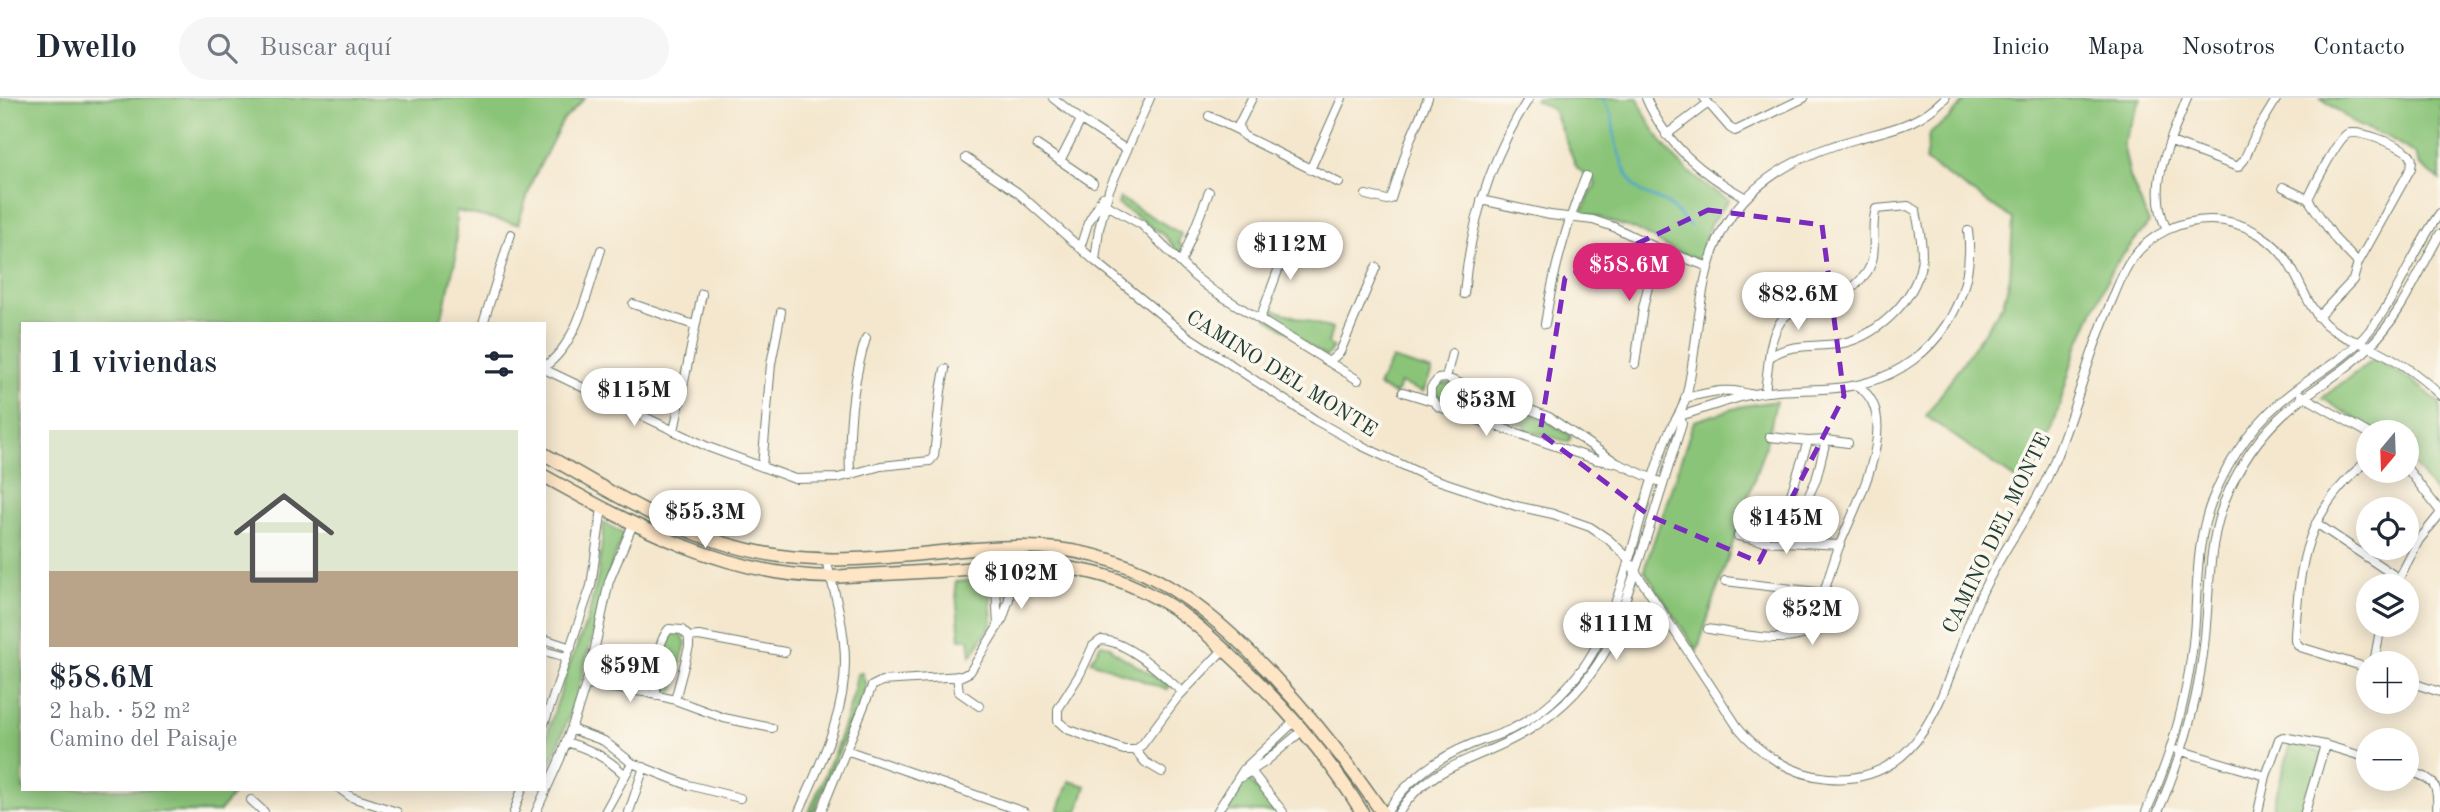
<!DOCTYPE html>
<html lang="es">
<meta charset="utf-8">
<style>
:root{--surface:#fff;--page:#f6f6f7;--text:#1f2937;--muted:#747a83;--line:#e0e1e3;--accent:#db2777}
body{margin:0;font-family:"Old Standard TT",serif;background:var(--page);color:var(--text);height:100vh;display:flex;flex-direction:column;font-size:26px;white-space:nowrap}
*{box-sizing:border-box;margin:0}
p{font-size:23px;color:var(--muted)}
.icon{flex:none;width:38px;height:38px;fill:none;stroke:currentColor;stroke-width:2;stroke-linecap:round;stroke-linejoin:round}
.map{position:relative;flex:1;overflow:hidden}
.details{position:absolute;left:21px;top:224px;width:525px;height:469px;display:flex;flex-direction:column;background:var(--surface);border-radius:0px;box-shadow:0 4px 18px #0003}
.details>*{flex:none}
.needle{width:46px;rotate:199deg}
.tools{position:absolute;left:2356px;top:322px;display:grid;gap:14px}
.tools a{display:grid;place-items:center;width:63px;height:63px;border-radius:50%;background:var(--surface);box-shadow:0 4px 18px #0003;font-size:35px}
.price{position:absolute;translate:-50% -60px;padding:0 16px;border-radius:24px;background:#fff;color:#222;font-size:23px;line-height:46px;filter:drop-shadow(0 2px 4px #0008)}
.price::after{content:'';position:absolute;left:50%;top:42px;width:21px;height:16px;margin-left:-10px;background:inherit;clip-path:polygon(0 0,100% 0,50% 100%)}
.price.current{background:var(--accent);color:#fff}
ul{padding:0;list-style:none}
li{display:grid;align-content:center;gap:14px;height:371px;padding:0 28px}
li span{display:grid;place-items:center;height:217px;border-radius:0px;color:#555}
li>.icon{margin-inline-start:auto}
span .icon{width:126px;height:126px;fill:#fffc;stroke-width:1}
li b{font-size:30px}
h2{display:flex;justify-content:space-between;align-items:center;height:84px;padding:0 28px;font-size:30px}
header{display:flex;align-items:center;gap:42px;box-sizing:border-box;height:98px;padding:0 35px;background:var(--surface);border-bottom:2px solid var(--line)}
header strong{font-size:33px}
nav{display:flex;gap:38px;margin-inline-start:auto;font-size:24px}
.search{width:490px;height:63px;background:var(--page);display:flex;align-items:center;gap:18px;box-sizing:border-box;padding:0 24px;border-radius:38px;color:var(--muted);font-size:26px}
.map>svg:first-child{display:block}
.green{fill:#8ac478;stroke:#548056;stroke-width:2}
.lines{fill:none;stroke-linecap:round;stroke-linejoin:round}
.stream{stroke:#49a6c7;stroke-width:2.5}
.street-casing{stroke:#6a786a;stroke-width:10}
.secondary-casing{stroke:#6a786a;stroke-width:15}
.street{stroke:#fff;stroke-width:8}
.secondary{stroke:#fde5c5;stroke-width:12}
.marked{fill:none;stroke:#7b2cbf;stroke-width:5;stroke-dasharray:14 9;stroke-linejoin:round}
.labels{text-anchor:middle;stroke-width:7;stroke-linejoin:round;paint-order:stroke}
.street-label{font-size:21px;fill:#1f3d34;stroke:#fbf7ec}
</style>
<header>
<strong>Dwello</strong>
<div class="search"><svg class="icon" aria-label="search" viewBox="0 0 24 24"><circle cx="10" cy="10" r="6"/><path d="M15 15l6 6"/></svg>Buscar aquí</div>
<nav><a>Inicio</a><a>Mapa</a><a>Nosotros</a><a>Contacto</a></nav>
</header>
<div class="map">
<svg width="2440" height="714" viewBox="0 0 2440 714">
<rect width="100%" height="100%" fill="#fbf7ec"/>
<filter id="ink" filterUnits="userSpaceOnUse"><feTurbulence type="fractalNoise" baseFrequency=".0143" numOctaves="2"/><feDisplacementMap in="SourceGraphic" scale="14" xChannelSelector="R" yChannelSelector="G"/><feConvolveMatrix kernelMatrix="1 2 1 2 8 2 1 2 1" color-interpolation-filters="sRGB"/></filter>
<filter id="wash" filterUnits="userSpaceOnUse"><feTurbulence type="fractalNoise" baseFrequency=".00686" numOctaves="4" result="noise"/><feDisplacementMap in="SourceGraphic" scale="28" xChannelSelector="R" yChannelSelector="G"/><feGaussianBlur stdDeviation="1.57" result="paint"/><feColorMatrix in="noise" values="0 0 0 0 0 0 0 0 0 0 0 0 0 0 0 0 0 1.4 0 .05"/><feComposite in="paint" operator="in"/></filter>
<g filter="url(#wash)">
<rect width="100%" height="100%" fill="#f4e7ce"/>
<path class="green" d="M0 0H585L562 24 533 81 518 126 456 113V160L440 226H23V691H238L219 714H0Z
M1536 0H1638C1656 46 1686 79 1729 102L1710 126 1699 162 1675 153 1639 133 1582 114 1596 85 1577 70 1553 12 1535 2Z
M1967 0H2141L2123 46 2130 79 2149 125 2113 169 2076 252 2052 332 2027 389 1926 318 2003 206 2010 179 2013 121 1925 63 1929 36 1949 21Z
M2321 0H2440V82L2420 67 2415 56 2388 39 2357 27Z
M1120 100 1181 136 1178 145 1183 149 1180 156 1165 138 1118 106Z
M1269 210 1332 231 1328 246 1333 249 1326 259 1266 219Z
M1392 261 1432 273 1423 294 1400 285 1396 297 1378 288Z
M2374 261 2413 283 2440 305V401L2406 356V334H2376L2322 300Z
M1447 285 1454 287 1456 292 1498 309 1504 306 1541 320 1571 338 1569 344 1526 332V328L1487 316 1481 319 1441 303 1433 293 1436 287Z
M1776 303 1769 336 1697 553 1644 472 1694 323 1743 308Z
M604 425 624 436 612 465 575 603 544 683V646L569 568 587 523 598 478Z
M989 481 992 525 971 558 969 541H960L955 484Z
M673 534 681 536 686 545 674 592 667 596 659 593C659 575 659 547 673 534Z
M1101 546 1110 548 1113 553 1170 588 1167 592 1091 563Z
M862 575 866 588 814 714H809C828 669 849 625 857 576Z
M2291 646 2323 655 2306 714H2271Z
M1246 679 1277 714 1222 713Z
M1069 683 1086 688 1078 714H1058Z"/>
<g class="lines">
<path class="stream" d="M1602 0 1612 18 1615 42 1623 68 1634 88 1643 95 1668 106 1690 128"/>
</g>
</g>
<g filter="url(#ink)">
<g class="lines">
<g class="street-casing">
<path id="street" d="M1053 0 1081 22 1127 52
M1646 0C1666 47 1703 76 1746 100
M1704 0 1730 30 1735 33 1804 0
M1209 18 1240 33 1244 38 1339 85
M1240 33 1239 26 1252 0
M1666 37 1707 6
M2171 44 2238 69 2244 62 2257 33 2277 0
M1037 47 1093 85
M966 60 1017 94 1095 163 1186 237 1315 322 1360 347 1428 379 1516 408 1553 416 1590 429 1608 441 1624 456 1737 628C1759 656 1792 677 1828 680 1933 689 1946 573 1979 501 1998 458 2028 421 2048 378 2074 321 2087 259 2112 202 2118 188 2123 173 2132 161 2150 136 2180 122 2210 122 2245 122 2277 142 2293 173 2304 192 2309 210 2325 226 2339 238 2353 242 2370 249 2395 260 2420 278 2440 297
M1060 63 1081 22
M1310 72 1342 0
M2283 89 2308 101C2314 88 2337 42 2347 36 2358 31 2399 47 2408 55 2413 59 2412 64 2411 70L2358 165 2353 182 2318 219
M1366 97 1387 102 1391 101 1410 42 1428 0
M2308 101 2336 142 2358 165
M1481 102 1550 117 1593 122 1614 129 1657 150 1709 169
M1100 103 1142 127 1194 178 1212 192 1358 282
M1908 108 1916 113C1919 130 1924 151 1921 167 1914 204 1874 241 1837 246 1815 249 1788 245 1769 260 1778 181 1831 226 1867 174 1880 154 1869 132 1876 111Z
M2167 132C2145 86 2171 43 2187 0
M1080 150 1088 125 1103 99
M1095 163 1099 131 1109 92 1150 0
M1181 165 1209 94
M1464 196C1470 126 1491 59 1529 0
M633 206 694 227
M1260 221 1291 137
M483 226 511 136
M1545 226C1553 175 1566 126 1586 78
M1329 264 1340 254 1376 169
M1635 266 1643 210 1657 150
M544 269C579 245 588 190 601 152
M544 271 708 349 795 381 838 380 881 368 930 363 934 358 941 293 945 271
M1446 280 1452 255
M1403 294 1432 303
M1765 294 1769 260
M2301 297 2368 335
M1685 300C1708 295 1729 288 1751 297
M1680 318C1708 310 1738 297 1767 294 1801 290 1835 294 1868 284 1934 266 1977 200 1968 133
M674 333 702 196
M1770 339 1808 343
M1826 342 1848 345
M2368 362C2305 415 2300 461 2295 537V543L2300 549 2368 570
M1617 365 1597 362 1439 309 1431 301V290L1438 281 1446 280 1549 319 1617 365 1658 383
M762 369 771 266 781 214
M2406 369 2440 413
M850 377C848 329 852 285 866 240
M2316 425 2398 480
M1738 438 1763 443 1840 447
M1781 444 1784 418 1808 343 1826 342 1816 382 1803 410 1795 444
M995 468 998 529
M1725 483 1825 495
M2395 488 2419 442 2440 416
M1708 531C1732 534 1798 551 1813 529 1822 502 1830 473 1840 446 1855 408 1906 316 1856 287
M544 541 571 550
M544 553 566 559
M2374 565 2381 527
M590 573C614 582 638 584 657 565
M957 578 959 594 979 608
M2406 583 2440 594
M587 587 644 594 675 602 724 620 772 630
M1182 594C1162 576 1128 543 1101 542L1093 548 1080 576 1058 611V623L1067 631 1124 652H1135L1142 647 1177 600 1224 551
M657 598C653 581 657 544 669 531L682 532 689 539 699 538 785 554
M675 602 689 549V539
M544 626 591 488 602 410
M571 631 604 643 632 665 688 687 740 700
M566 644C590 651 606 659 624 676
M846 652 1024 714
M1135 652 1145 664 1162 674
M2178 652 2266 678
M1252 669 1251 673 1283 714
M2406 672C2434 681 2439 684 2437 714
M1238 681 1265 664 1303 632
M340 691 351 699 397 714
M251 702 264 714
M514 714 522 691
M536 714 560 661 577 614 590 573 609 483 633 426
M605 714 632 665
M629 714 644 669
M799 714C820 666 845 617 845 564 845 530 835 495 826 462
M821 714 872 588 882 583 962 578 970 574 1003 520 1009 501 1008 467
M1217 714 1244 671 1295 623
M1387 714C1405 683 1439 659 1472 646 1485 641 1499 637 1512 631 1540 617 1564 595 1583 570 1619 519 1633 441 1652 382 1658 365 1665 338 1675 323 1680 315 1683 309 1686 299 1701 239 1695 169 1732 117 1760 77 1809 53 1856 41 1892 31 1917 28 1945 0
M1399 714C1432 663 1486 661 1532 630 1562 611 1588 584 1605 554 1616 535 1621 514 1628 494 1648 439 1664 382 1682 326L1680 318
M2146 714C2172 657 2188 598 2194 536 2198 490 2195 444 2213 400 2230 358 2258 319 2295 292 2321 273 2349 258 2369 233 2399 197 2413 152 2440 115
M2158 714C2180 663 2196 611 2203 556 2211 499 2205 443 2230 390 2247 354 2271 323 2303 300 2326 283 2350 269 2370 248 2402 216 2418 175 2440 136
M2258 714 2266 678 2279 641 2283 639 2325 647 2368 660
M2305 714 2325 647"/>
</g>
<g class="secondary-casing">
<path id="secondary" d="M544 356C622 400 689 445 780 458 860 469 938 450 1017 449 1130 447 1199 500 1273 578 1313 621 1349 666 1382 714
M544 378C634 428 725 478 831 479 871 476 912 475 953 472 988 469 1023 465 1058 469 1090 472 1121 481 1149 496 1180 511 1205 534 1229 556 1280 603 1326 655 1362 714"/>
</g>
<use href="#street" class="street"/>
<use href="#secondary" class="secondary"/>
</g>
</g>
<path class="marked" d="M1708 112 1822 127 1844 298 1759 464 1650 418 1540 335 1565 180Z"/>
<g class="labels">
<g class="street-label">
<text transform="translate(1282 275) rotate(32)" y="7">CAMINO DEL MONTE</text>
<text transform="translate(1996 435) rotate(-64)" y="7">CAMINO DEL MONTE</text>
</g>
</g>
</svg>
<div class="tools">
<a><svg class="needle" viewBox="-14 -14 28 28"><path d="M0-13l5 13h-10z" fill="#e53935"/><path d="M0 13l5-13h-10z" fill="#747a83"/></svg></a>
<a><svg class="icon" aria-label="locate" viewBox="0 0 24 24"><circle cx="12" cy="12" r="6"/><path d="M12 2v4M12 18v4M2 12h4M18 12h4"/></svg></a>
<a><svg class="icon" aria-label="layers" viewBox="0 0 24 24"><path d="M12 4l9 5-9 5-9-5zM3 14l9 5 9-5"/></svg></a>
<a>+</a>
<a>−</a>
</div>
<b class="price" style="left:1290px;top:184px">$112M</b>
<b class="price current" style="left:1629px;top:205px">$58.6M</b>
<b class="price" style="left:1798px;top:234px">$82.6M</b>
<b class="price" style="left:634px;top:330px">$115M</b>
<b class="price" style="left:1486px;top:340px">$53M</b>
<b class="price" style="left:705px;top:452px">$55.3M</b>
<b class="price" style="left:1786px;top:458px">$145M</b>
<b class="price" style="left:1021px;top:513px">$102M</b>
<b class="price" style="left:1812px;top:549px">$52M</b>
<b class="price" style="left:1616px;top:564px">$111M</b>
<b class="price" style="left:630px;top:606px">$59M</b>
<section class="details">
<h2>11 viviendas<svg class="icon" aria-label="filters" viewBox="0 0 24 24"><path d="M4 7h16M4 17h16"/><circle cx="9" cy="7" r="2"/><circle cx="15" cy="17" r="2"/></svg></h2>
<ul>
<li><span style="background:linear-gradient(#dfe7d0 65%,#b9a48a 0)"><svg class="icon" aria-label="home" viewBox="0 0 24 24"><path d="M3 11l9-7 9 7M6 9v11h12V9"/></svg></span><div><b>$58.6M</b><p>2 hab. · 52 m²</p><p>Camino del Paisaje</p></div></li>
</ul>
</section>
</div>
